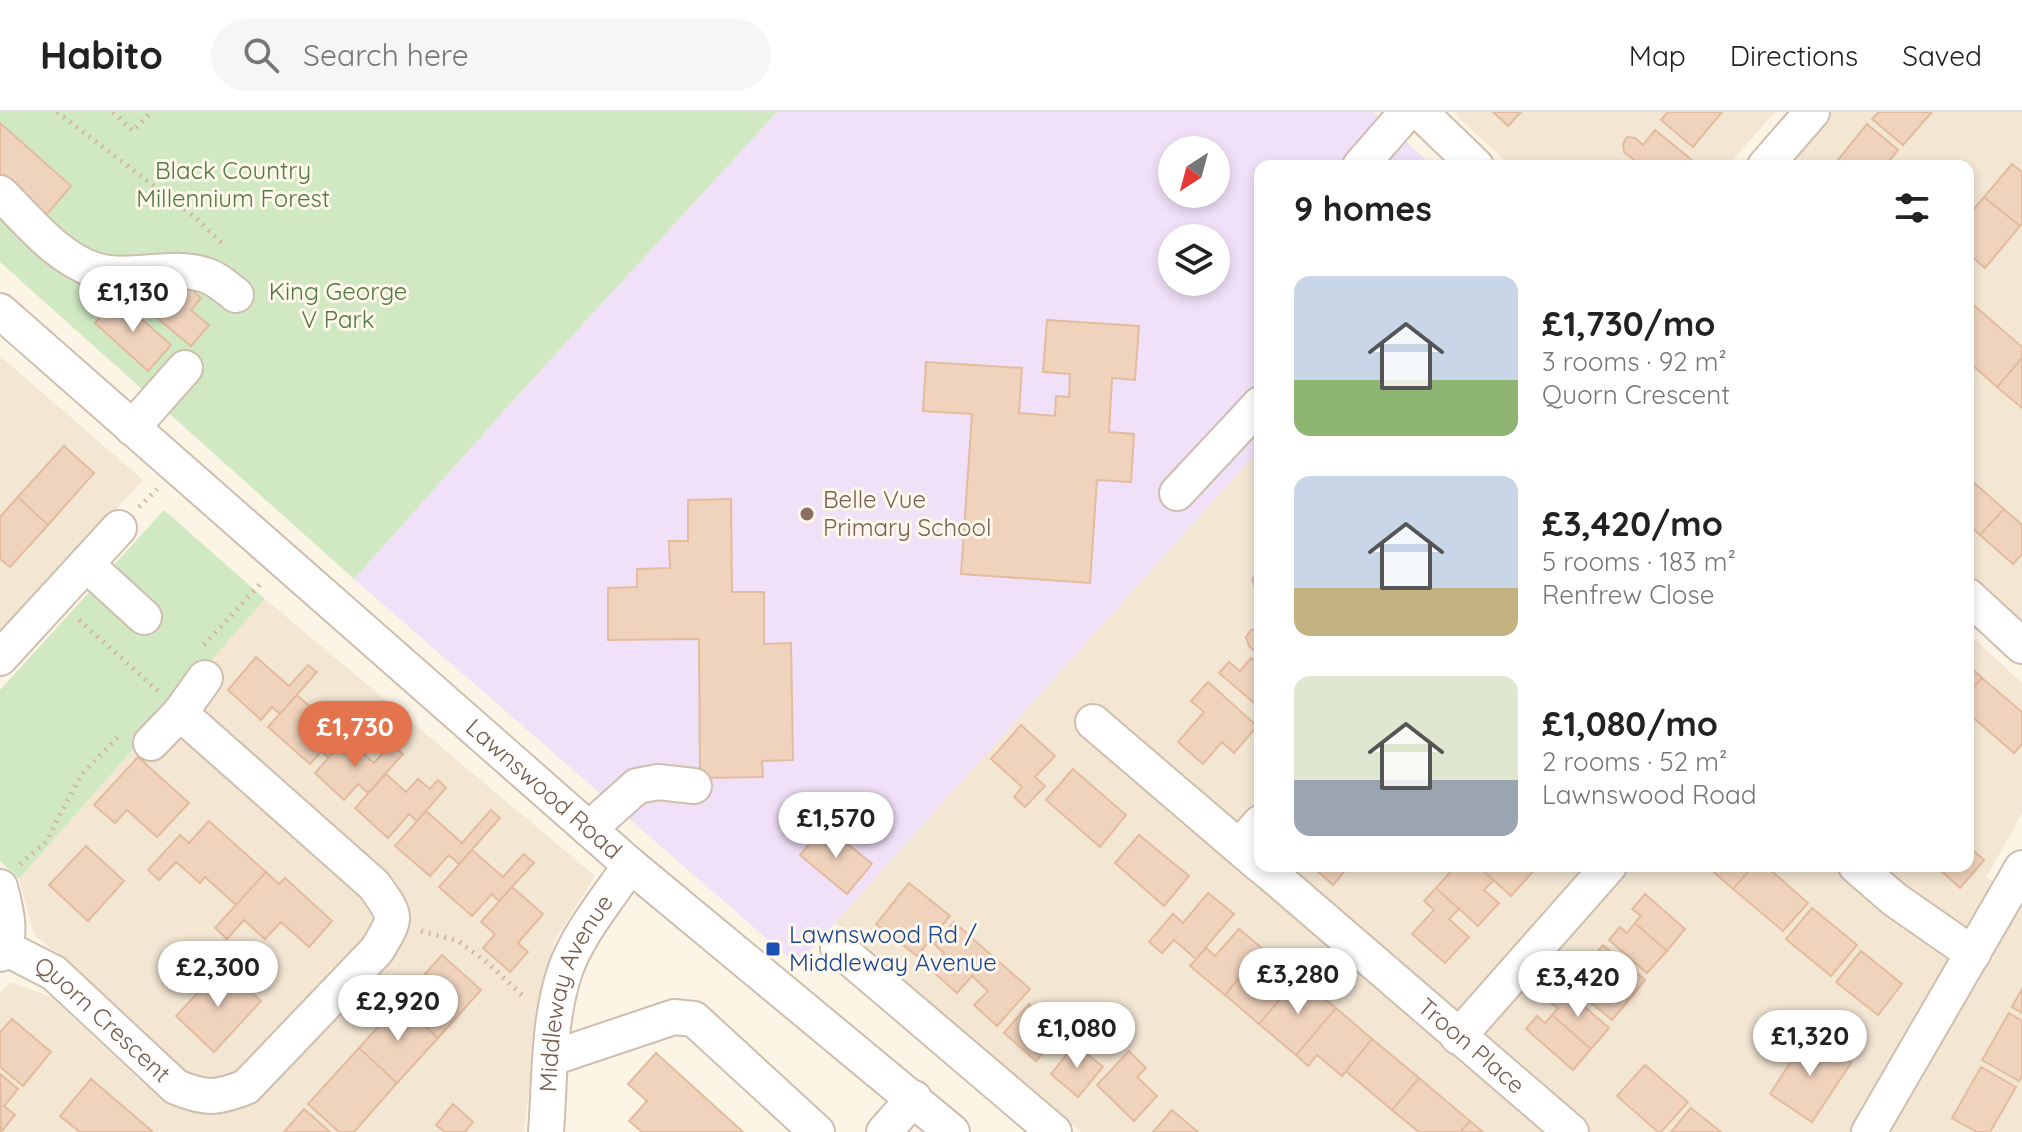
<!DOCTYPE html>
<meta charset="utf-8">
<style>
:root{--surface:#fff;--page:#f6f6f6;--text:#222;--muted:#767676;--line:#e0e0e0;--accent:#e3744d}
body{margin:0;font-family:Quicksand,sans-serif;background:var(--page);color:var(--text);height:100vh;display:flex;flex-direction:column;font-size:30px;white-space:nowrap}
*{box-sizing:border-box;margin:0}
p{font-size:26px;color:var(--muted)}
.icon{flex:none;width:44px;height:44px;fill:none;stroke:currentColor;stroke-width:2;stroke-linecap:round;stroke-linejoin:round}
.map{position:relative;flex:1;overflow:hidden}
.side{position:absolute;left:1254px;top:48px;width:720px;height:712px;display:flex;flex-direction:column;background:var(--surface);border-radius:16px;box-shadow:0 4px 12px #0003}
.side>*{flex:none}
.needle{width:52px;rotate:216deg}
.buttons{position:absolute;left:1158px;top:24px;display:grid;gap:16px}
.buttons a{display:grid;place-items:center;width:72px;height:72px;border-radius:50%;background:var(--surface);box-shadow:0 4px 12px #0003;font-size:40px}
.price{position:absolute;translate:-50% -68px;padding:0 18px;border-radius:28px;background:#fff;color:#222;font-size:26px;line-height:52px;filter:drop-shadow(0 2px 4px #0008)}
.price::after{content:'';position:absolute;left:50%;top:48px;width:24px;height:18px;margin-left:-12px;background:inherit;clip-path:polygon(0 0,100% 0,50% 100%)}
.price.active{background:var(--accent);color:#fff}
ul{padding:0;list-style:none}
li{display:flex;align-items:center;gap:24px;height:200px;padding:0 40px}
li span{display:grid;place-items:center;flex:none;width:224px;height:160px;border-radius:16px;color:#555}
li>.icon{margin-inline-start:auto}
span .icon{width:96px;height:96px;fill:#fffc;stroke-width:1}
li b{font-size:34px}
h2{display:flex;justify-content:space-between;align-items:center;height:96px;padding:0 40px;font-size:34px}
header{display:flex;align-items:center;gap:48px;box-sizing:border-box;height:112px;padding:0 40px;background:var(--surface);border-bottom:2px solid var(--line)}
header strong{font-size:38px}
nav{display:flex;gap:44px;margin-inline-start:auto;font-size:28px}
.search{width:560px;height:72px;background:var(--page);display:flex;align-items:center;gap:20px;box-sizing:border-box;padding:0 28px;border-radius:44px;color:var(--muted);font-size:30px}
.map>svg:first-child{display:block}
.residential{fill:#f3e6d3}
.education{fill:#f1e1f8;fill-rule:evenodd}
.green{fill:#d1e9c3}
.building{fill:#f0d3bd;stroke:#e3bb9e;stroke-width:2}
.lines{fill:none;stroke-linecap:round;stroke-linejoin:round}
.minor-casing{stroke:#cfbeae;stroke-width:38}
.path{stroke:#d5b7a0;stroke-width:5;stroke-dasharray:2 6;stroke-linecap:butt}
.minor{stroke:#fff;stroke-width:34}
.education-dot{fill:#8d6e63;stroke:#fff8eb;stroke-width:3}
.transit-dot{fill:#1a4fb4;stroke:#fff8eb;stroke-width:3}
.labels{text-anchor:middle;stroke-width:6;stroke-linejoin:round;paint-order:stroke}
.park-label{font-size:24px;fill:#517942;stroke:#fff8eb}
.education-label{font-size:24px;fill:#785e54;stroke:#fff8eb;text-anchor:start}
.street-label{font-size:24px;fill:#745b4b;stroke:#fff8eb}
.transit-label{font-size:24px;fill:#164399;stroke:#fff8eb;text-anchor:start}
</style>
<header>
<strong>Habito</strong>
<div class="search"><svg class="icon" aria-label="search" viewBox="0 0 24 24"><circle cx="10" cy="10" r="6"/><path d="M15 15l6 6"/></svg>Search here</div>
<nav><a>Map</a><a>Directions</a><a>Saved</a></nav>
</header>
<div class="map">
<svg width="2022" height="1020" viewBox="0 0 2022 1020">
<rect width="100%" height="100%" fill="#fcf4e5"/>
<path class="residential" d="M1456 0H1775L1727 54H1511L1459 6Z
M1831 0H2022V509L1968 460V54H1781Z
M0 244 143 368 0 522Z
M1260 337V754H1968V521L2022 571V701L1986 766 2022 782V1020H1081L834 810Z
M265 487 595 764 554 830 535 930 524 1020H0V882L10 870 51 885 146 974 169 948 63 846 34 823 19 767Z"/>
<path class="education" d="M777 0H1373L1433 54H1260V337L797 853 354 467 519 282ZM1172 38H1216V82H1172ZM1172 126H1216V170H1172Z"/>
<path class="green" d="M0 0H777L519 282 354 467 0 150Z
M164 398 265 487 19 767 0 749V578Z"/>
<path class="building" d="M1493 0H1521L1508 14Z
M1668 0H1722L1693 35 1661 8Z
M1879 0H1932L1903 33 1872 7Z
M0 11 71 74 46 103 0 63Z
M1867 12 1898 38 1885 54H1833Z
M1655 18 1693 49 1689 54H1642L1624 40 1623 32 1627 25 1635 26 1643 33Z
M2012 52 2022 60V111L2020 114 1984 85Z
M1984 85 2020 114 1985 156 1968 141V104Z
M164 171 177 182 185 172 201 186 191 198 209 213 191 234 144 195Z
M118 186 171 233 148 259 95 211Z
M1969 189 2022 235V246L1997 275 1968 249Z
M1047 208 1139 214 1135 268 1112 266 1109 320 1134 322 1131 370 1097 368 1090 471 961 462 972 302 923 299 926 250 1022 256 1019 301 1055 304 1056 284 1069 285 1070 262 1043 260Z
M2022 246V296L1997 275Z
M64 334 94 361 48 413 18 385Z
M1972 369 2004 397 1980 423 1968 412V374Z
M18 385 48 413 10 455 0 447V405Z
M731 387 732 480H764V532L791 531 793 648 762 649 763 665 700 666 699 527 608 528V476L637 475V457L670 456 669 429H688V388Z
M2004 397 2022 413V442L2013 452 1980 423Z
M1260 458V479L1255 475 1252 467Z
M1259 516 1260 517V544L1249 534 1246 525 1251 518Z
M256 545 289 574 308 553 317 560 280 602 272 595 261 608 228 578Z
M1251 546 1260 553V596L1219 561 1229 550 1240 559Z
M1968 553 1982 566 1968 581Z
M1982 566 2022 600V632L2014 641 1968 601V581Z
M1208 570 1257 614 1234 641 1222 630 1203 652 1178 630 1204 600 1191 589Z
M297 583 335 617 356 593 367 603 328 646 322 639 310 652 268 615Z
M1021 613 1055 644 1035 665 1045 674 1025 695 1014 685 1022 675 991 647Z
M346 626 374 651 391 632 403 642 368 681 358 672 344 688 315 661Z
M138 645 189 691 157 725 127 698 115 711 94 693Z
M1073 657 1126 703 1100 735 1046 688Z
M386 662 406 680 418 667 430 677 438 668 446 676 417 709 409 702 388 726 355 696Z
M491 698 500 706 459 752 449 743 430 764 395 734 426 699 462 731Z
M209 709 266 760 236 793 205 765 200 771 176 750 159 768 148 758 180 723 189 731Z
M825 713 872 752 847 782 800 743Z
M1139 723 1189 764 1164 794 1115 751Z
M86 734 124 769 88 809 49 773Z
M1968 734 1984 748 1960 776 1936 754H1968Z
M472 738 503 765 524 742 534 751 499 789 492 782 472 804 439 775Z
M1312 754H1349L1333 773Z
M1456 754H1478L1494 768 1484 778 1499 791 1478 814 1436 776Z
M1478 754H1534L1536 756 1511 784Z
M1707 754H1753L1733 777Z
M1753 754H1766L1808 791 1783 819 1733 777Z
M266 760 279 772 285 766 332 809 309 835 281 810 265 827 244 808 227 827 215 816Z
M909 771 950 804 917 844 876 812Z
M512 775 543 802 518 831 528 840 510 860 483 836 495 822 481 810Z
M1436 776 1459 797 1449 807 1469 825 1445 851 1412 822 1434 798 1424 789Z
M1208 781 1234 802 1196 847 1174 828 1162 841 1149 830 1173 802 1183 811Z
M1645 782 1685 817 1667 839 1635 811 1641 804 1632 797Z
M1812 796 1857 833 1831 864 1786 827Z
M954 810 991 843 957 881 930 857 944 841 934 832Z
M1635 811 1667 839 1647 861 1609 828 1620 815 1627 821Z
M1239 817 1263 837 1225 883 1190 854 1206 836 1215 844Z
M1603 833 1645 868 1628 889 1592 859 1599 850 1593 845Z
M1263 837 1299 865 1259 912 1225 883Z
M1861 839 1902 872 1878 903 1836 870Z
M442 843 481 878 438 926 399 891Z
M991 843 1030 877 997 914 974 893 988 879 972 864Z
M223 854 261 889 214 940 176 904Z
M1592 859 1628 889 1612 908 1567 871 1575 862 1583 869Z
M1299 865 1336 896 1296 943 1259 912Z
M1563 876 1609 916 1591 937 1552 903 1558 896 1551 891Z
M2022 877V901L2012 895Z
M399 891 438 926 397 971 359 936Z
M1029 892 1061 921 1036 949 1004 921Z
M1336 896 1372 927 1342 964 1317 943 1308 954 1296 943Z
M2009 901 2022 909V964L2019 969 1982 948Z
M1552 903 1591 937 1573 958 1526 917 1537 904 1545 911Z
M12 907 51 940 23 974 0 955V920Z
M1808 923 1851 951 1812 1010 1770 982Z
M1372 927 1419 966 1392 998 1346 959Z
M1075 932 1103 955 1078 985 1051 962Z
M359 936 397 971 354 1020H339L308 992Z
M1129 939 1146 956 1137 965 1157 984 1134 1009 1097 973Z
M656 941 743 1020H642L629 1009 647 989 628 972Z
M1645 953 1688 990 1661 1020H1658L1617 984Z
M1981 955 2016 975 1990 1020H1977L1952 1006Z
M0 962 18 977 4 994 15 1003 1 1020Z
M1419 966 1470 1009 1460 1020H1419L1392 998Z
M91 967 152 1019 151 1020H80L60 1004Z
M453 992 473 1010 465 1020H445L436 1013Z
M1691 996 1721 1020H1671Z
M304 997 330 1020H284Z
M1172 998 1198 1020H1153Z
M1470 1009 1483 1020H1460Z"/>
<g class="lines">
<g class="minor-casing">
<g id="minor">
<path d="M1420 0 1476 54"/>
<path d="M1360 54 1407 0"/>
<path d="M1765 54 1812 0"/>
<path d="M0 81C28 108 57 146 95 158 130 169 170 151 205 163 216 166 227 176 236 183"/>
<path id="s1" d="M0 199 630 753 952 1020"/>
<path d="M132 316 185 256"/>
<path d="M1177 381 1260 292"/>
<path d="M86 452 144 505"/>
<path d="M1968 484 2022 534"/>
<path d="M0 546 119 416"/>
<path d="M1093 610 1260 753"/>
<path d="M151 631 180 601 205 566"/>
<path d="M589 717 637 674 658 670 694 674"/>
<path d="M1239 735 1260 711"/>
<path id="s2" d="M1262 754 1571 1020"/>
<path d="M1856 754 1894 787 1973 842"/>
<path d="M0 775C5 794 14 826 0 842"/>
<path id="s3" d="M5 836 54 861 176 975C206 987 215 987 246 975L377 838C398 803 397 806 374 773L180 601"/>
<path d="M838 836 1054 1020"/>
<path d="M1458 925 1609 754"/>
<path d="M552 946 674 905 694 907 817 1020"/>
<path id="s4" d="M546 1020C550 968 548 909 565 859 578 821 608 787 630 753"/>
<path d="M884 1020 914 986"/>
<path d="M1869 1020 2022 756"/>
</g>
</g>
<path class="path" d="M57 0 197 107 225 134
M113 0 133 19 151 0
M139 395 157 377
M79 508 158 579
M204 533 262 470
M20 752 46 730 81 663 118 625
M421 819 458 829 489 852 525 886"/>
<use href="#minor" class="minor"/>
</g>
<circle class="education-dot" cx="807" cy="402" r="8"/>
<rect class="transit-dot" x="765" y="829" width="16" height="16" rx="4"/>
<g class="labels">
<g class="park-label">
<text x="233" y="67">Black Country<tspan x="233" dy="28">Millennium Forest</tspan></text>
<text x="338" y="188">King George<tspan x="338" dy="28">V Park</tspan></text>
</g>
<g class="education-label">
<text x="823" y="396">Belle Vue<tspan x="823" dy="28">Primary School</tspan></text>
</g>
<g class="street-label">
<text dy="8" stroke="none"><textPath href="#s1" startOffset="724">Lawnswood Road</textPath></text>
<text dy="8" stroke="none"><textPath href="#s4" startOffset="144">Middleway Avenue</textPath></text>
<text dy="8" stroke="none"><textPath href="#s3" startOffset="122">Quorn Crescent</textPath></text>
<text dy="8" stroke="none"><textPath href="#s2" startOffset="276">Troon Place</textPath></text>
</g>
<g class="transit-label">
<text x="789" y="831">Lawnswood Rd /<tspan x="789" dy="28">Middleway Avenue</tspan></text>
</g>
</g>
</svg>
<div class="buttons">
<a><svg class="needle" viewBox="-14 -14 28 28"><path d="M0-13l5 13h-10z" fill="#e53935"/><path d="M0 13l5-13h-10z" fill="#767676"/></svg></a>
<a><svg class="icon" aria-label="layers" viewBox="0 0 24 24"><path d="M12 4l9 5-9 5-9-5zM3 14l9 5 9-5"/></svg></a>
</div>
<b class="price" style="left:133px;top:222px">£1,130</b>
<b class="price active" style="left:355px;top:657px">£1,730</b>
<b class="price" style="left:836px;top:748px">£1,570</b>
<b class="price" style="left:218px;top:897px">£2,300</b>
<b class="price" style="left:1298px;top:904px">£3,280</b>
<b class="price" style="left:1578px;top:907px">£3,420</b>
<b class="price" style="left:398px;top:931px">£2,920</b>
<b class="price" style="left:1077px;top:958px">£1,080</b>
<b class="price" style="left:1810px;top:966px">£1,320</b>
<section class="side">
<h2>9 homes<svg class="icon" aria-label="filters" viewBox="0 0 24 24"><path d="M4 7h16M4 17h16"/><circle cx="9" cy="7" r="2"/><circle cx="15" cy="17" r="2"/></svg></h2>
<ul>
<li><span style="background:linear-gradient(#c9d6e8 65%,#8fb573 0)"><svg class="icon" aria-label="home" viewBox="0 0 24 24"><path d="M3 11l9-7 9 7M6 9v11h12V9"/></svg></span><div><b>£1,730/mo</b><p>3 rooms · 92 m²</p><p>Quorn Crescent</p></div></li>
<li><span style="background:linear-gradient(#c9d6e8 70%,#c2b280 0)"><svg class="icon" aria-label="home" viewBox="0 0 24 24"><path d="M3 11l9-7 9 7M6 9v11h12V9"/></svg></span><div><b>£3,420/mo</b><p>5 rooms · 183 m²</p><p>Renfrew Close</p></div></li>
<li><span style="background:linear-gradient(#dfe7d0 65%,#9aa5b1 0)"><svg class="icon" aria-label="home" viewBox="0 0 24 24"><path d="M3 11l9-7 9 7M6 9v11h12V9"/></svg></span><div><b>£1,080/mo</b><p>2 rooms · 52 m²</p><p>Lawnswood Road</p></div></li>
</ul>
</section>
</div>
